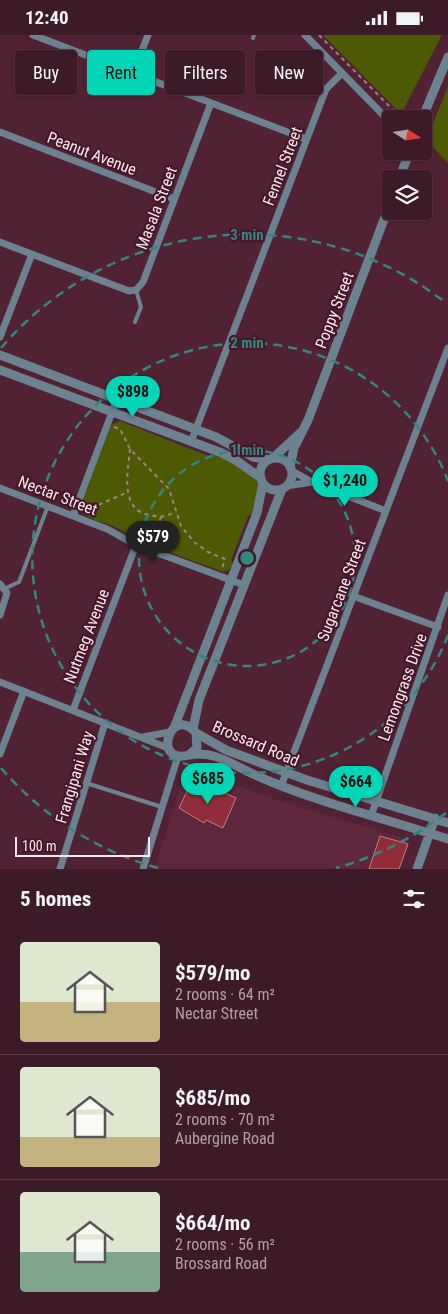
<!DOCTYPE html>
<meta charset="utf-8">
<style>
:root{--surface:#3d1a27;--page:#44232f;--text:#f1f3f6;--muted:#ada1a7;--line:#563844;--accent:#00d5b7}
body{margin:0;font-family:"Roboto Condensed",sans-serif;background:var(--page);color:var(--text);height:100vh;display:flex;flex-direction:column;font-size:19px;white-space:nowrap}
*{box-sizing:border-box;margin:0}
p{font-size:16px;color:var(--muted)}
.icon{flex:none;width:28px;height:28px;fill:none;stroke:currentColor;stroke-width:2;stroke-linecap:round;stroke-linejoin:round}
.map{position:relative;height:834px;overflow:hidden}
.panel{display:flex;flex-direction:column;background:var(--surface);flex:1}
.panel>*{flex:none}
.banner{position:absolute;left:15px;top:15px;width:419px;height:45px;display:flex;gap:10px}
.needle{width:32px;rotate:102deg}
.tools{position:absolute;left:382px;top:75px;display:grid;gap:10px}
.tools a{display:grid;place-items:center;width:50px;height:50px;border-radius:5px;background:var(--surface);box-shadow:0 1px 4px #0004,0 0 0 1px var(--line);font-size:25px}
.scale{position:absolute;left:15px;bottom:12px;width:135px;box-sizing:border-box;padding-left:5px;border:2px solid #fbe8ee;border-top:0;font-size:14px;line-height:18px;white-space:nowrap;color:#fbe8ee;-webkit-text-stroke:4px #46172a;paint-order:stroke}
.price{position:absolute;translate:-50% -42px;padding:0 11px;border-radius:18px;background:var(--accent);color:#111;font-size:16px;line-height:32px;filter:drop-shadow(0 1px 2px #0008)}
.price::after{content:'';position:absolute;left:50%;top:30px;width:15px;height:11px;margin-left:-8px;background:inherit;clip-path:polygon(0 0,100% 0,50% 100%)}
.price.selected{background:#222;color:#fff}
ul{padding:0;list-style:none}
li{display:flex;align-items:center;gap:15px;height:125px;padding:0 20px}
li+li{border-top:1px solid var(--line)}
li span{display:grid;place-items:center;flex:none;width:140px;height:100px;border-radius:5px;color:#555}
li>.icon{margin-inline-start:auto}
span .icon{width:60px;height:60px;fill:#fffc;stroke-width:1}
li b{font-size:21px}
h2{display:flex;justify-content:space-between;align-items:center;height:60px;padding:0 20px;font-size:21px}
.pill{padding:0 18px;border-radius:5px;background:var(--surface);box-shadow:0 1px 4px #0004,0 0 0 1px var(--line);font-size:18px;line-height:45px}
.pill.selected{background:var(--accent);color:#111}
.status{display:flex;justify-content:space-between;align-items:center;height:35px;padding:0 25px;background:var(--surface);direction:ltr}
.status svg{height:14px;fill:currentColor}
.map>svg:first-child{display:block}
.built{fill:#5f273d}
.green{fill:#4e5903}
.building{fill:#912d39;stroke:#bf8284}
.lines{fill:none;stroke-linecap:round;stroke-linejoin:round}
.path{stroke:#a2818d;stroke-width:2;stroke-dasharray:4 4;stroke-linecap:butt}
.service{stroke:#6d8291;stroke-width:4}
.minor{stroke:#6d8291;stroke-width:7}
.tertiary{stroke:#6d8291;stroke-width:9}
.ring{fill:none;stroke:#328781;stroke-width:2.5;stroke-dasharray:9 6}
.labels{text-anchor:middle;stroke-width:4.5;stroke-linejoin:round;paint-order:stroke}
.street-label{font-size:16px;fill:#fbe8ee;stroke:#46172a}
.centre{fill:#328781;stroke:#46172a;stroke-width:2.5}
.ring-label{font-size:15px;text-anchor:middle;font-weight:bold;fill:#328781;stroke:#46172a;stroke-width:4.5;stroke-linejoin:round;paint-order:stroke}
</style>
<div class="status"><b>12:40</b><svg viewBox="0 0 49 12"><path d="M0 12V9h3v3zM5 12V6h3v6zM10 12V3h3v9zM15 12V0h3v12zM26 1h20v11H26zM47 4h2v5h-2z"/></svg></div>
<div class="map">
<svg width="448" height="834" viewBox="0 0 448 834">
<rect width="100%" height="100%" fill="#512234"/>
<path class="built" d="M194 735 280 766 406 804 409 809 400 834H155L184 739Z"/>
<path class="green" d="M323 0H442L401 79Z
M448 52V128L426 105Z
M120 386 211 422 216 419C229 425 257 437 259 454 260 461 256 471 255 478L248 481 231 525 233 528C230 536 226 538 218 535 182 522 146 509 113 491 102 486 89 486 82 476L83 465 111 390Z"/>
<path class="building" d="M199 747 236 763 223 793 206 785 204 788 179 773 189 752 196 755Z
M380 801 408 809 399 834H369Z"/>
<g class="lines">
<path class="path" d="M319 0 402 84
M114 392 120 394 130 414 169 454 181 491 194 507 208 517 225 524 222 534
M130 414C128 435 119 476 150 480 160 482 166 483 175 476
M84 472 89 474 128 457
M151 508 161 482"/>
<path class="service" d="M253 3 254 0
M135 287 141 272 136 255
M6 553 19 547 48 471
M86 748 162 772"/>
<path class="minor" d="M33 0 306 104
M305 0 391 88
M133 38 148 0
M0 97 174 164
M0 207 129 256 136 255 143 247 211 68
M0 302 32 219
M191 407 326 54 341 39
M292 436 312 447 386 476
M286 451 312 447
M0 453 107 494 136 510 244 550
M73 481 117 364
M0 549 7 558 0 580
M353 561 438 592
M0 647 168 713
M73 675 136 510
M143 702 170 697
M0 719 24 656
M281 751 448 313
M371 781 448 560
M60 834 105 688
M143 834 178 721"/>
<path class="tertiary" d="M422 84 448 22
M399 144 410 116
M0 320 216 402 253 422 268 425
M0 335 222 418 237 426 261 443
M273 423 300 398
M260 439a16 16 0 1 1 32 0a16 16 0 1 1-32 0Z
M290 432 294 413 308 385 391 166
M174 693 257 478 263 448
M193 694 199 665 282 454
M196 698 226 715 307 745 448 788
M189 720 197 713 196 698C172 668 150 730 189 720 214 715 231 729 253 739 315 767 383 783 448 804
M417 834 435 783"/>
</g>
<g class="ring">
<circle cx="247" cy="523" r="108"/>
<path d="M448 600A215 215 0 1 1 448 446"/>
<path d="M446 778A323 323 0 0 1 336 833M158 833A323 323 0 0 1 1 733M1 313A323 323 0 0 1 446 268"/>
</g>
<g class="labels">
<g class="street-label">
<text transform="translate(92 118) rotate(21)" y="6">Peanut Avenue</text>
<text transform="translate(282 131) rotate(-69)" y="6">Fennel Street</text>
<text transform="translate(156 173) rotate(-69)" y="6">Masala Street</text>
<text transform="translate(334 275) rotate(-69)" y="6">Poppy Street</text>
<text transform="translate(58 460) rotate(21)" y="6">Nectar Street</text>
<text transform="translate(341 555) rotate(-69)" y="6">Sugarcane Street</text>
<text transform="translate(86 601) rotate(-69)" y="6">Nutmeg Avenue</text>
<text transform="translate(402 652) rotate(-70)" y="6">Lemongrass Drive</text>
<text transform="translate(256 708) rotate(23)" y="6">Brossard Road</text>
<text transform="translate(74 742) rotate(-73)" y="6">Frangipani Way</text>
</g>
</g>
<circle cx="247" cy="523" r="8" class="centre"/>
<g class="ring-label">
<text x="247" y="205">3 min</text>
<text x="247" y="313">2 min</text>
<text x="247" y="420">1 min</text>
</g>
</svg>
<div class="tools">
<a><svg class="needle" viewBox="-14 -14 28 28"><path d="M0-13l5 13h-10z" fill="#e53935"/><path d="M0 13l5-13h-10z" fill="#ada1a7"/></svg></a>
<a><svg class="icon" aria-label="layers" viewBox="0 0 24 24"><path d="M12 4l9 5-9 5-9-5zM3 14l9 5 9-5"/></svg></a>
</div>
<div class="scale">100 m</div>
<b class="price" style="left:133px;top:383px">$898</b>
<b class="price" style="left:345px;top:472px">$1,240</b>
<b class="price selected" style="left:153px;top:528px">$579</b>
<b class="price" style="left:208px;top:770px">$685</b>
<b class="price" style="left:356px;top:773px">$664</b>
<div class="banner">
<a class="pill">Buy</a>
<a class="pill selected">Rent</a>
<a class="pill">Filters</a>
<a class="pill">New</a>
</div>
</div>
<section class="panel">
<h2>5 homes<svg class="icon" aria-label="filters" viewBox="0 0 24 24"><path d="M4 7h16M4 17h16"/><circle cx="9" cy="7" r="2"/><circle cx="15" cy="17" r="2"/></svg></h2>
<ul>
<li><span style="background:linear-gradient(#dfe7d0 60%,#c2b280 0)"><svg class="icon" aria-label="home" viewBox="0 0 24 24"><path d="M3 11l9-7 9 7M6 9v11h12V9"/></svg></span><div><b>$579/mo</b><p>2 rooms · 64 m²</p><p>Nectar Street</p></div></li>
<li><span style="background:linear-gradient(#dfe7d0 70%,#c2b280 0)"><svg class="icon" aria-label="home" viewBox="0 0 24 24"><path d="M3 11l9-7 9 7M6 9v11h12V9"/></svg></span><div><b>$685/mo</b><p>2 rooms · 70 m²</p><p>Aubergine Road</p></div></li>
<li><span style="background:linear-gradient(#dfe7d0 60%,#7fa58c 0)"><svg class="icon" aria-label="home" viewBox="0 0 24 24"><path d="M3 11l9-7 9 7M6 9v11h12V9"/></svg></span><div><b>$664/mo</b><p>2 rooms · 56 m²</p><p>Brossard Road</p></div></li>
</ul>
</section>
